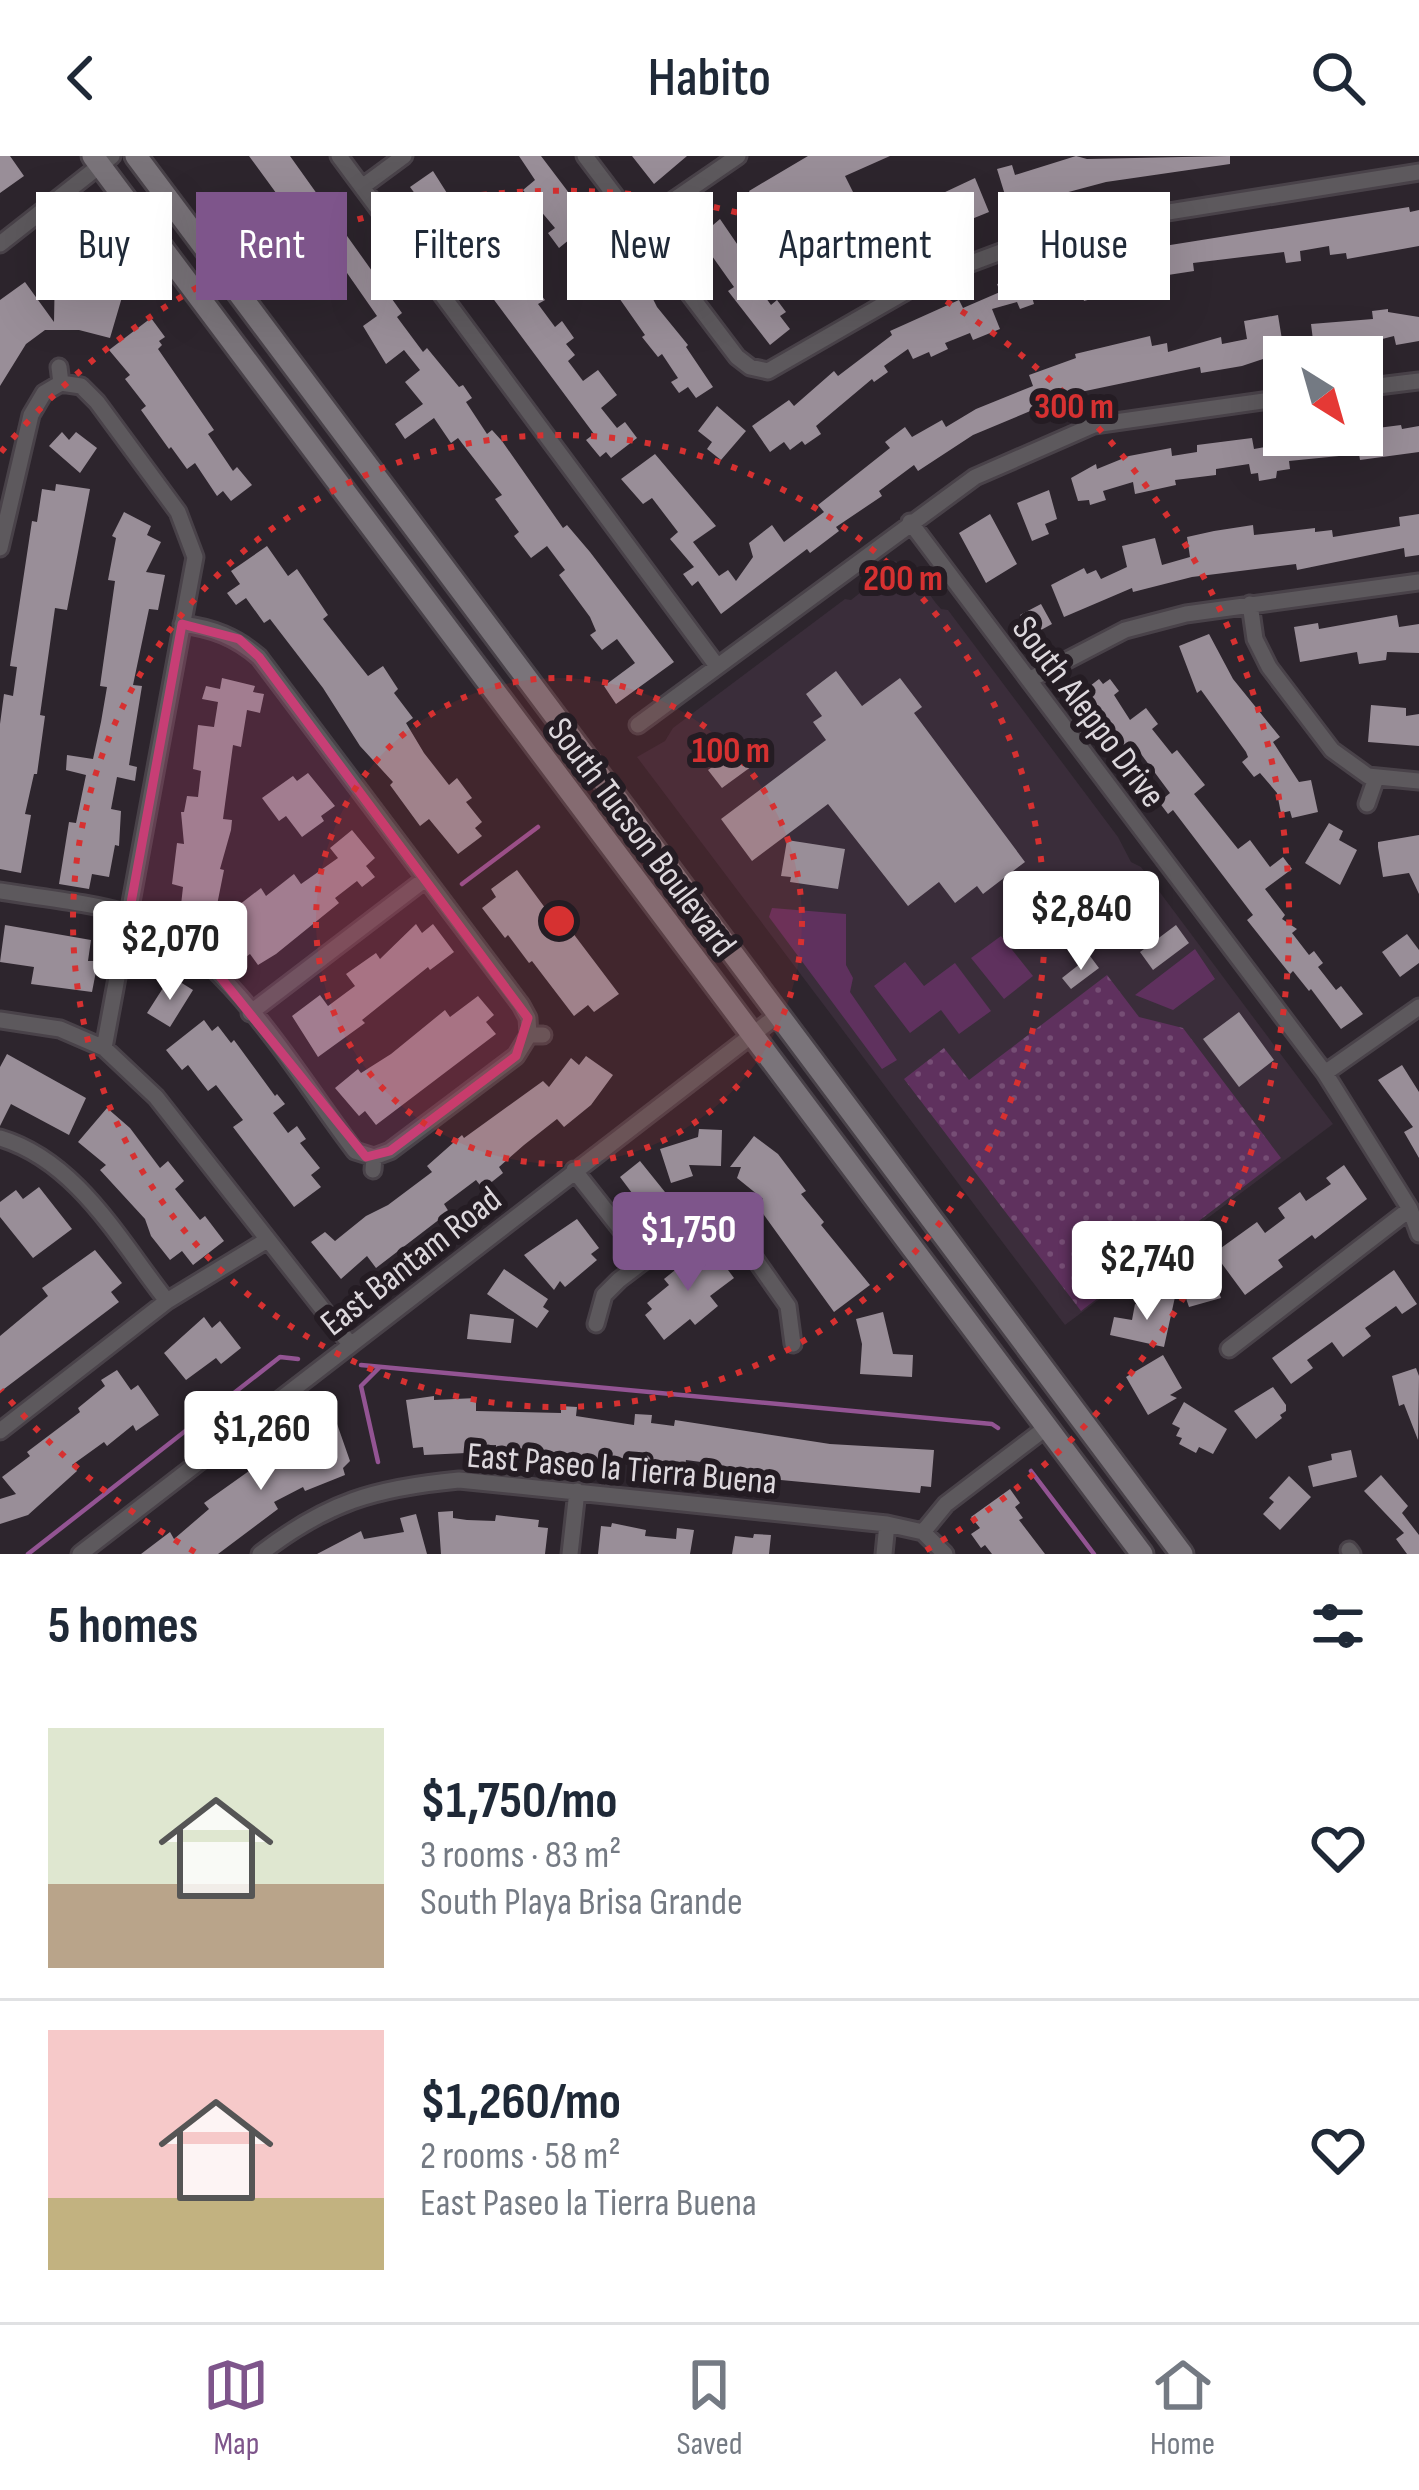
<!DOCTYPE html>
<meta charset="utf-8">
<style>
:root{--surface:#fff;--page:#f6f6f7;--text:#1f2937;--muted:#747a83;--line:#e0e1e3;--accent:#7e558b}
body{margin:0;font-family:"Sofia Sans Condensed",sans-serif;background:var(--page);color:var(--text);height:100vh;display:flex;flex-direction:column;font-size:45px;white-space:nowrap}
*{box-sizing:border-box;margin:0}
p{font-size:39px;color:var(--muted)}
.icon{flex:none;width:66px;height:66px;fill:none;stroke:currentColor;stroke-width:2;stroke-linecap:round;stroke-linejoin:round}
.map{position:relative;height:1398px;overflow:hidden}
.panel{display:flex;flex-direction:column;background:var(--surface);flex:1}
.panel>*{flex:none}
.banner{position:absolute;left:36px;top:36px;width:1347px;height:108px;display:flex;gap:24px}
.needle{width:78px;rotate:143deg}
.fabs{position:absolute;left:1263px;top:180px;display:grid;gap:24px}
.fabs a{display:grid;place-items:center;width:120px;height:120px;border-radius:0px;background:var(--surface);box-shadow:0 12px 48px #0002;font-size:60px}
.price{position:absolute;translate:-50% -102px;padding:0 27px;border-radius:12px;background:#fff;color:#222;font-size:39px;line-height:78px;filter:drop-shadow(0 3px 6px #0008)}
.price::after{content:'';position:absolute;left:50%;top:72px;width:36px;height:27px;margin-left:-18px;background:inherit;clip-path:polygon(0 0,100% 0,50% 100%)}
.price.active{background:var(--accent);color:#fff}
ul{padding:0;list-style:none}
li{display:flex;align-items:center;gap:36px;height:300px;padding:0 48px}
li+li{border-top:3px solid var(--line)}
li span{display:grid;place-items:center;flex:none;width:336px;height:240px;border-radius:0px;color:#555}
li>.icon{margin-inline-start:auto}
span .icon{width:144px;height:144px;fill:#fffc;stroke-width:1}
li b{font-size:51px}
h2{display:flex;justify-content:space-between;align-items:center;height:144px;padding:0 48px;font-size:51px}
.pill{padding:0 42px;border-radius:0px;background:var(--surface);box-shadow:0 12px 48px #0002;font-size:42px;line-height:108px}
.pill.active{background:var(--accent);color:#fff}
header{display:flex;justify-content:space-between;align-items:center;height:156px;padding:0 48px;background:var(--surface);font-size:54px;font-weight:600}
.menu{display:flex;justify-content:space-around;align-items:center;height:168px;border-top:3px solid var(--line);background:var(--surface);font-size:33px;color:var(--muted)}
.menu a{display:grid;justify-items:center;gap:6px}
.menu .active{color:var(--accent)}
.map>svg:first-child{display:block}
.built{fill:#3a2d3a}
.grass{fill:url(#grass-dots)}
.park{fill:#5f315e}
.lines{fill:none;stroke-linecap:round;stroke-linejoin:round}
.stream{stroke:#935493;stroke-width:4.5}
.building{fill:#998e98}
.minor-casing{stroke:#494249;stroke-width:21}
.secondary-casing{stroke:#494249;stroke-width:27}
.minor{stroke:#5d595d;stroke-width:15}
.secondary{stroke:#7a747a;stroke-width:21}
.marked{fill:#c73e75;fill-opacity:0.2;stroke:#c73e75;stroke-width:9;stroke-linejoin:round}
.ring{fill:none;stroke:#d63131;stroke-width:6;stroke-dasharray:6 12}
.labels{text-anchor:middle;stroke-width:12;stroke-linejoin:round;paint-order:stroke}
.street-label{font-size:36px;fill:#ddd8dd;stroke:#241c23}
.centre{fill:#d63131;stroke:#241c23;stroke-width:6}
.ring-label{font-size:36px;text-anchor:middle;font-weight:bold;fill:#d63131;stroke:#241c23;stroke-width:12;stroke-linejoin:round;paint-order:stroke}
</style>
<header><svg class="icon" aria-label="back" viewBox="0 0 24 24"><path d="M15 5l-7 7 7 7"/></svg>Habito<svg class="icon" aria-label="search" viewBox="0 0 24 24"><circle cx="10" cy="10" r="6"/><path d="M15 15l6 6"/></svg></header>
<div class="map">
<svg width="1419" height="1398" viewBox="0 0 1419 1398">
<defs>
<pattern id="grass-dots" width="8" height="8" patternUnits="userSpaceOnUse" patternTransform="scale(3)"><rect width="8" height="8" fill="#5f315e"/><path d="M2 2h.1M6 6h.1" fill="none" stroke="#764e75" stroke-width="1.8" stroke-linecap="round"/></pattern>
</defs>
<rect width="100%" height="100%" fill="#2d252d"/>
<path class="built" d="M895 405 906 410 912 406 932 433 930 439 935 446 941 453 948 454 1118 681 1131 706 1141 711 1333 968 1065 1169 637 601 665 585 673 572 845 443 851 444 865 433 867 427Z"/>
<path class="grass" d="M1107 819 1139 861 1183 872 1281 1002 1081 1155 904 923 944 892 969 924Z"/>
<path class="park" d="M1061 727 1101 782 1074 802 1033 747Z
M772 752 846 758V809L853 822 850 836 897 904 882 913 769 761Z
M1001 780 1033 820 1004 843 971 802Z
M1195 793 1215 823 1173 854 1135 839Z
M905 806 924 830 955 807 991 855 959 878 941 854 910 877 874 830Z"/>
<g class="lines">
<path class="stream" d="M462 728 538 671
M361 1209 992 1268 998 1272
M378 1306 361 1230 379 1212
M1031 1315 1094 1398
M28 1398 280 1201 298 1203"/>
</g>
<path class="building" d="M0 0H10L24 20 0 37Z
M249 0H290L402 157 397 161 423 196 427 192 459 231 463 229 472 242 466 246 487 278 492 274 502 285 563 372 567 369 590 396 674 506 616 548 604 530 635 507 617 483 602 494 590 479 596 475 590 461 559 419 565 414 547 390 531 402 514 380 519 376 495 343 502 339 458 282 451 287 434 262 405 283 395 268 423 248 405 226 420 214 404 194 386 208 363 170 377 160 338 104 315 122 297 99 304 93 271 47 279 41Z
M519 0H541L616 99 621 95 639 116 657 139 653 143 657 151 688 189 686 191 713 231 696 242 688 231 679 237 671 226 678 222 662 198 658 201 642 181 645 179 575 79 559 92 548 77 555 72 523 34 535 24Z
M632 0H687L654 28Z
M808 0H890L845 20 858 46 815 67 806 49 778 64 774 58 764 63 749 35Z
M1076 0 1087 3 1230 0V8L1106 26 1009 52 997 13 1012 9 1015 19Z
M433 15 488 102 492 100 495 105 502 100 510 112 505 115 522 140 535 131 545 144 538 148 555 171 562 165 574 182 566 188 575 199 568 205 583 225 598 214 617 239 601 252 617 272 625 266 637 282 611 302 606 296 600 301 586 284 594 278 410 31Z
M975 22 989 56 890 96 893 101 819 138 803 109 817 101 812 94 828 85 835 98 866 81 872 90 902 73 893 53 907 47 909 53Z
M1409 51 1410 56 1419 54V90L1347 103 1346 97 1330 99 1329 90 1300 95 1301 105 1286 107 1284 96 1193 107 1194 115 1155 121 1156 126 1141 129 1142 134 1123 138V134L1084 145 1082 137 1066 141 1065 138 1058 139 1057 134 1032 141 1034 148 1020 153 1017 146 992 153 1000 173 973 184 970 177 945 187 948 193 931 201 929 196 913 203 908 193 884 210 888 216 874 226 872 223 816 270 821 278 805 289 802 285 790 294 784 286 770 296 752 270 789 244 794 250 834 215 838 220 892 179 890 175 959 144 963 152 1000 136 997 128 1091 103 1117 99 1118 105 1165 95 1164 90Z
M703 56 713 69 720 63 748 104 755 99 765 113 759 117 763 122 756 128 771 149 777 144 786 156 780 160 790 173 770 189 728 135 734 131 712 100 708 103 683 72Z
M55 112 85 113V120L125 131 110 182 79 174H45L26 188 0 230V144L25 126 54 166Z
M1388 153V156L1419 161V185L1396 189 1394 180 1315 200 1311 168 1373 163 1372 155Z
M1278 159 1284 196 1242 210 1201 217 1200 211 1071 238 973 279 918 315 914 309 879 335 882 340 836 371 839 375 810 397 807 393 721 458 698 425 692 430 683 418 694 411 670 383 678 376 652 342 643 348 621 323 655 298 716 370 693 386 719 420 728 414 736 425 753 401 749 387 772 369 784 386 824 356 818 349 890 292 885 286 905 271 912 281 942 264 946 271 976 253 1033 230 1029 219 1076 202 1075 198 1150 180 1152 190 1167 187 1168 196 1221 181 1222 188 1247 183 1244 165Z
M151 162 165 181 159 185 162 189 158 193 214 274 208 278 233 315 237 311 252 329 231 345 223 335 217 340 195 307 187 313 171 291 169 293 141 254 146 250 125 223 130 219 109 194Z
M717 250 746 275 721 304 707 293 712 286 698 275Z
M1401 269 1402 273 1419 270V296L1360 304 1359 298 1289 305 1290 313 1277 315 1276 322 1259 325 1258 317 1251 318 1249 308 1216 313V319L1175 324 1176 329 1135 338 1133 326 1103 335 1106 344 1090 349 1089 344 1078 345 1071 322 1096 308 1097 313 1129 300 1171 292 1172 300 1197 296V289L1252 282 1254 293 1298 285 1297 280 1362 279V274Z
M62 276 69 284 76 276 97 292 80 317 49 290Z
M56 328 90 333 67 454 55 452 40 559 45 560 37 618H34L25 658 31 659 21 717 0 713V568L4 538 13 540 17 511 10 510 32 365 37 366 42 333 55 335Z
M1049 334 1057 363 1045 368 1049 378 1032 385 1017 347Z
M124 356 151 370 147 379 161 386 146 416 165 419 158 454 149 453 133 529 142 530 129 609 137 611 135 625 117 621 111 653 121 655 119 690 115 689 109 721 92 718 89 733 59 728 69 666 76 667 86 619 66 614 67 599 93 603 101 566 107 531 100 530 115 425 108 424 116 382 112 380Z
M990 358 1017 408 986 427 959 377Z
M1419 358V399L1405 401 1404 392 1297 414 1296 408 1192 421 1133 436 1132 432 1064 461 1051 429 1084 412 1087 418 1096 414 1101 423 1127 411 1122 390 1155 382 1162 409 1190 401 1187 381 1214 375 1253 369 1254 379 1315 372V376L1332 374 1333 381 1400 370 1399 361Z
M267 390 288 420 297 413 328 459 323 463 368 520 383 510 398 533 394 537 413 562 406 567 424 597 449 629 457 622 472 642 466 646 482 666 475 672 482 680 458 698 429 663 420 670 390 629 393 626 360 590 323 532 270 463 264 467 246 442 236 449 227 437 240 428 231 415Z
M1041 448 1052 468 1030 480 1020 459Z
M1397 459 1399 471 1419 468V497L1387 496 1386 504 1359 508 1357 496 1300 506 1294 471 1318 467 1319 473Z
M1209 478 1233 523 1280 581 1273 586 1299 626 1311 624 1318 656 1292 662 1290 655 1281 657 1277 637 1260 617 1254 621 1242 606 1248 601 1246 596 1201 534 1197 537 1179 490Z
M836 515 862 550 900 522 922 551 914 557 1025 706 983 738 977 730 955 747 939 726 908 750 828 648 752 705 721 663 826 584 813 566 822 560 806 538Z
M222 522 255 530 253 536 264 538 260 557 247 554 241 591 233 589 223 663 232 664 231 674 220 713 224 714 216 754 181 749 183 731 172 728 177 687 184 688 181 656H184L187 640 198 641 201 615 193 613 198 569 214 571 218 546 202 543 206 530 220 533Z
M1099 523 1103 528 1110 523 1119 535 1114 539 1130 564 1146 552 1158 568 1152 573 1172 598 1177 594 1205 629 1194 638 1238 693 1250 684 1270 711 1283 701 1292 713 1265 733 1285 759 1282 763 1297 773 1292 777 1309 799 1314 795 1323 807 1318 811 1336 834 1341 830 1363 858 1341 873 1311 833 1309 835 1293 815 1290 818 1247 764 1253 759 1173 654 1168 658 1159 646 1170 637 1141 598 1135 604 1081 537Z
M1371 549 1406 552V560L1419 558V590L1368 586Z
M746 587 759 605 722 632 708 614Z
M308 617 335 650 321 660 324 665 302 681 286 660 279 665 262 642 293 620 297 625Z
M1329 667 1343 675 1339 684 1357 694 1340 729 1305 707Z
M352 674 375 702 366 710 375 721 362 731 357 725 335 742 339 747 276 798 258 809 250 798 236 808 214 777 242 758 230 756 261 732 266 740 294 718 301 728 338 702 330 692Z
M1419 679V738L1409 717 1383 721 1378 691V686Z
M787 684 845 693 838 733 790 726 791 721 781 720Z
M517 714 557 768 563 764 619 838 594 856 588 849 574 860 532 805 529 807 508 779 505 782 482 752 496 741 491 733Z
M416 768 422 777 433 768 454 796 430 814 428 811 362 864 365 867 318 901 292 860 320 839 328 850 355 830 346 818 376 797 380 803Z
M5 769 91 784 88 805H98L92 836 31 828 34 811 0 806Z
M1176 769 1189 787 1153 814 1140 796Z
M1407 778 1419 794V807L1400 821 1382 796Z
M1090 800 1099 812 1071 833 1062 822Z
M177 824 193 834 170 871 147 857 163 832 169 837Z
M478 840 494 859 486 866 496 878 376 969 365 955 359 960 335 932 358 913 361 917 391 898 445 854 450 861Z
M1239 856 1274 904 1239 931 1203 883Z
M204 864 212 875 218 870 231 887 234 884 275 940 277 938 285 948 273 957 288 977 297 970 306 983 300 987 320 1012 311 1019 321 1031 294 1051 233 971 243 964 216 929 208 935 188 909 182 914 166 894Z
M7 898 86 942 69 979 11 948 0 970V911Z
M586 900 613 919 591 949 564 971 557 963 524 989 499 1011 503 1017 483 1033 476 1024 444 1048 449 1056 376 1112 367 1100 341 1123 311 1086 325 1076 335 1085 366 1060 388 1049 432 1016 427 1010 462 979 464 982 543 925 549 931 571 902 579 909Z
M1402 909 1419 936V1002L1404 976 1413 971 1378 924Z
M107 952 130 972 160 1012 168 1005 184 1025 175 1033 200 1064 205 1060 224 1085 193 1109 182 1095 170 1104 151 1080 145 1063 100 1014 106 1009 78 986Z
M699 973 722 974 721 1010 689 1009 693 1020 671 1027 660 993 698 981Z
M754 980 778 998 806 1035 801 1038 824 1066 821 1069 870 1129 834 1156 756 1048 763 1043 737 1022 741 1011H730Z
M640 1005 669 1041 656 1051 646 1038 638 1045 620 1021Z
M1344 1009 1367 1043 1315 1083 1312 1079 1278 1104 1283 1111 1245 1139 1214 1097 1257 1066 1265 1077 1285 1062 1278 1052 1300 1036 1306 1045 1331 1028 1326 1022Z
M39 1031 72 1073 33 1102 0 1061V1046L16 1034 23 1043Z
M577 1063 599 1092 591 1098 597 1104 565 1131 560 1125 554 1134 524 1099Z
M701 1093 709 1103 716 1098 734 1122 710 1140 718 1150 695 1169 690 1163 664 1184 645 1159 652 1153 647 1147 669 1129 664 1123Z
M95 1094 122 1127 111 1136 119 1146 0 1236V1180L48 1140 42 1132Z
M1210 1111 1221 1142 1189 1151 1179 1122Z
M504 1113 548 1143 543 1151 549 1155 537 1172 487 1138Z
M1394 1114 1417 1148 1402 1158 1396 1150 1365 1172 1371 1180 1343 1201 1332 1186 1307 1204 1313 1212 1291 1228 1272 1202Z
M1159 1138 1175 1141 1164 1191 1110 1179 1114 1161 1132 1164 1135 1148 1149 1152 1150 1146 1156 1147Z
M883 1156 893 1198 913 1199 912 1221 860 1218 862 1188 856 1163Z
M470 1158 514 1163 511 1187 467 1183Z
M204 1161 212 1172 220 1165 241 1192 221 1208 216 1202 186 1224 164 1197Z
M1163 1199 1182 1232 1170 1239 1177 1242 1148 1259 1126 1221Z
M1416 1212 1419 1220 1418 1284 1404 1248 1399 1250 1392 1220Z
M117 1214 131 1234 138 1229 159 1259 136 1275 133 1269 107 1290 104 1286 72 1309 77 1315 28 1359 0 1368V1343L16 1338 2 1321 30 1300 27 1296 80 1256 78 1252 105 1230 101 1224Z
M1273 1231 1286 1249V1255L1280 1259 1282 1262 1256 1283 1234 1255Z
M434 1240V1244L476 1242V1255L561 1257V1250L577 1251 576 1260 634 1269 635 1258 652 1259 651 1267 674 1270 675 1264 830 1288 934 1294 931 1331 921 1330 920 1337 749 1321 748 1331 713 1327 716 1308 686 1304 684 1315 639 1314 640 1304 611 1301 610 1310 575 1304 576 1298 540 1296 539 1302 496 1298V1289L466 1290V1297L424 1299 423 1291 413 1292 406 1244Z
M1184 1246 1227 1273 1213 1298 1199 1291 1196 1297 1179 1288 1182 1282 1176 1280 1180 1272 1172 1268Z
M336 1265 350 1305 343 1312 345 1319 305 1335 303 1331 274 1346 278 1353 218 1398H141L170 1376 174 1383 209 1353 204 1347 284 1290 282 1287Z
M1351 1294 1357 1321 1313 1331 1308 1310 1332 1304 1331 1298Z
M1381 1319 1408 1350 1402 1357 1419 1379V1398H1407L1396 1383 1404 1377 1364 1335Z
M1289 1320 1311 1341 1280 1374 1263 1358 1274 1346 1269 1342Z
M1010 1333 1020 1347 1015 1351 1023 1362 1019 1364 1045 1398H992L985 1389 981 1392 971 1378 980 1372 971 1361Z
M453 1355V1362L467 1364 495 1365 496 1359 539 1364 538 1371 548 1372 545 1398H441L438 1356Z
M416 1358 427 1398H317L361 1375 364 1383 404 1376 400 1362Z
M612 1367 646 1374 645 1380 676 1383 677 1372 694 1374 690 1398H598L601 1370 611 1371Z
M754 1378 771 1379 769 1398H732L735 1380 753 1382Z"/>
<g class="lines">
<g class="minor-casing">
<path id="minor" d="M339 0 717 510
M585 0 737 201 750 211 768 215 926 124 1062 73 1419 16
M362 31 404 0
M639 68 738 0
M0 88 112 0
M61 227 81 230 97 246 178 356 195 401 104 892
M1362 232 1419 225
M910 366 1325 917 1410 1053 1419 1078
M0 392 31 259 44 237 61 227 59 211
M1250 448 1255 483 1269 511 1332 594 1368 620 1419 625
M182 468C213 472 236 481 259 501L521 849 528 862 529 879
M1029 524 1125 474 1186 458 1419 426
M638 569 975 321 1094 269 1284 242
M1367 648 1376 622
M0 735C42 742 87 746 128 758 220 784 298 921 355 995L374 1001 373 1014
M250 857 424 724
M0 864 60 873 104 892 156 941 350 1188
M1325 917 1419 851
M0 982C77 1005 119 1084 167 1145
M374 1001 390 995 516 900 529 879H543
M574 1014 645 1104
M596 1168 604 1139 619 1124 691 1069 709 1063 726 1067 741 1083 788 1150 793 1188
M1229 1193 1410 1053
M0 1275 167 1145 267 1084
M923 1376 946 1348 1047 1271
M1349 1394 1352 1398
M80 1398 778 859
M260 1398C327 1346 375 1332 459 1324L887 1368 923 1376 945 1398
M570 1398 577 1335
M884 1398 887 1368"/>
</g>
<g class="secondary-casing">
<path id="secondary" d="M93 0 1142 1398
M136 0 1182 1398"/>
</g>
<use href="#minor" class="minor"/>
<use href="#secondary" class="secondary"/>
</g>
<path class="marked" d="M182 468 239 483 259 501 528 862 516 900 390 995 366 1001 208 806 129 758Z"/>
<circle cx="559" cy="765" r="243" fill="#d63131" fill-opacity=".12"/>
<g class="ring">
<circle cx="559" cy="765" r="243"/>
<circle cx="559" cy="765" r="486"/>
<path d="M195 1396A729 729 0 0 1 1 1234M1 296A729 729 0 1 1 923 1396"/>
</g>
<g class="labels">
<g class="street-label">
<text transform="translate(1090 555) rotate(53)" y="13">South Aleppo Drive</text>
<text transform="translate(643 680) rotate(53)" y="13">South Tucson Boulevard</text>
<text transform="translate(410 1104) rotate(-38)" y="13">East Bantam Road</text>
<text transform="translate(622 1311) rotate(5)" y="13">East Paseo la Tierra Buena</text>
</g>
</g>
<circle cx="559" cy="765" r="18" class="centre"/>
<g class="ring-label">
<text x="1074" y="262">300 m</text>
<text x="903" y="434">200 m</text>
<text x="731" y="606">100 m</text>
</g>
</svg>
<div class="fabs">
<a><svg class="needle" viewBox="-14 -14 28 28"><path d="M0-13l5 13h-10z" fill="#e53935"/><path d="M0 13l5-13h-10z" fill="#747a83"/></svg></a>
</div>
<b class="price" style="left:1081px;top:817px">$2,840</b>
<b class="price" style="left:170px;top:847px">$2,070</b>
<b class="price active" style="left:688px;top:1138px">$1,750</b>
<b class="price" style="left:1147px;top:1167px">$2,740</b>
<b class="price" style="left:261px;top:1337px">$1,260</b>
<div class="banner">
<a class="pill">Buy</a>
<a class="pill active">Rent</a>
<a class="pill">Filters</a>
<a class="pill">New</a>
<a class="pill">Apartment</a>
<a class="pill">House</a>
</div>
</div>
<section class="panel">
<h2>5 homes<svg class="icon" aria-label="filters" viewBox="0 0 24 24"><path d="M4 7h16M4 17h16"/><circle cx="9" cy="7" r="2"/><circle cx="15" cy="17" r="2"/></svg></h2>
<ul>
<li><span style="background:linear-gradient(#dfe7d0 65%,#b9a48a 0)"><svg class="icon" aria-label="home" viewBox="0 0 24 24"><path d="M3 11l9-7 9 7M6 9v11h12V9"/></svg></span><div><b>$1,750/mo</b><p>3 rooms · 83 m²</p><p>South Playa Brisa Grande</p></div><svg class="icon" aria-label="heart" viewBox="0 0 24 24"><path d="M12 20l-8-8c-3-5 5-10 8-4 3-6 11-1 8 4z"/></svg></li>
<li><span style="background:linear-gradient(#f6c9c9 70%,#c2b280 0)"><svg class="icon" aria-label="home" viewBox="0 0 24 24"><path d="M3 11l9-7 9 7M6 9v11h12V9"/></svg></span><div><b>$1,260/mo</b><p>2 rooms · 58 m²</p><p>East Paseo la Tierra Buena</p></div><svg class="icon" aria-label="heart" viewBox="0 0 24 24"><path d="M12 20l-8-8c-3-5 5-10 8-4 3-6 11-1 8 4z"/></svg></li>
</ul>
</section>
<nav class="menu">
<a class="active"><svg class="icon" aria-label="map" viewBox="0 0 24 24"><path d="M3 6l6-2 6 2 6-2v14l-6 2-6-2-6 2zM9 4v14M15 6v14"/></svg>Map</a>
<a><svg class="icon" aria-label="saved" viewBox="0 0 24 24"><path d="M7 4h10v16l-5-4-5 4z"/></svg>Saved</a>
<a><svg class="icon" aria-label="home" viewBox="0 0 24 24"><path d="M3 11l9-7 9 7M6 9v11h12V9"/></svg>Home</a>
</nav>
